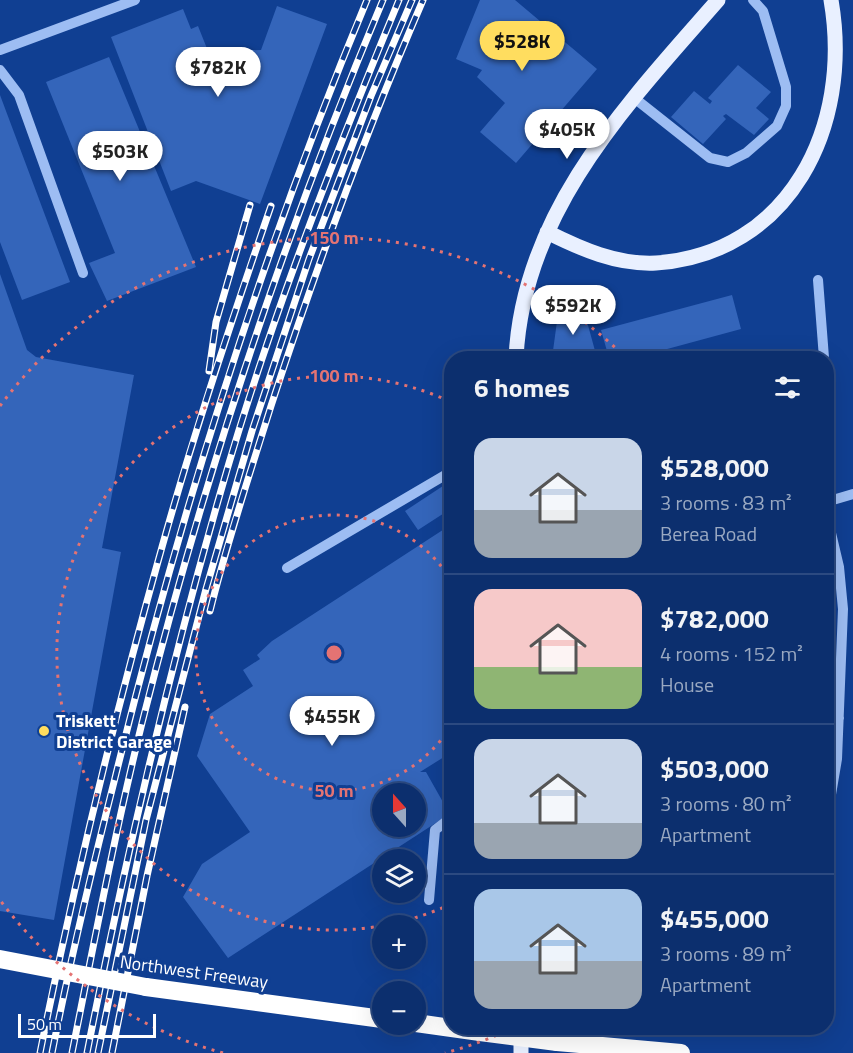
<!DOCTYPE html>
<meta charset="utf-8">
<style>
:root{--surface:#0c2f6e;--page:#1a3b76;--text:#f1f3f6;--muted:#9aa9c2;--line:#2c4a81;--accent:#ffdd5f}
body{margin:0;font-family:"Titillium Web",sans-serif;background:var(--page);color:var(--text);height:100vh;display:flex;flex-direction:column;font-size:22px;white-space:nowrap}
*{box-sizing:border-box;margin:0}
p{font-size:20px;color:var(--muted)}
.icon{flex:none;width:33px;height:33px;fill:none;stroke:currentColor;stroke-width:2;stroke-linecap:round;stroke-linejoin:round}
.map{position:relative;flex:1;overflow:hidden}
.details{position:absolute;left:444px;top:351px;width:390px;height:684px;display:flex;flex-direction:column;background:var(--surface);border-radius:24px;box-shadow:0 6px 24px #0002,0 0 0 2px var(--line)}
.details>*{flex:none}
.needle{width:39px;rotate:339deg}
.tools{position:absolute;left:372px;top:783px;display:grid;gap:12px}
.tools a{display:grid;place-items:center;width:54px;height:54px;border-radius:50%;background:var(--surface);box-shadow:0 6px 24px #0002,0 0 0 2px var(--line);font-size:30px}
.scale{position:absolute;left:18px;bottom:15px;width:138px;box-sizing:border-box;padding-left:6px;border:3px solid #fff;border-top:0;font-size:16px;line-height:21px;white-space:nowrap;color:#fff;-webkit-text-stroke:4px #103f92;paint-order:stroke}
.price{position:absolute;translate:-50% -51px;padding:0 14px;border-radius:21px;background:#fff;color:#222;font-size:20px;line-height:39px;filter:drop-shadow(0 2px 3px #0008)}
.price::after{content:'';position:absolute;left:50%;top:36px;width:18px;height:14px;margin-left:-9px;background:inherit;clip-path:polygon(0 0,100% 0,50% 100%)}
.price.current{background:var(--accent);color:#111}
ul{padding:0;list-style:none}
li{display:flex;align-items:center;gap:18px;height:150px;padding:0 30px}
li+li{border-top:2px solid var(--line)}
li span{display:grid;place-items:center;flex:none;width:168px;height:120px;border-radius:18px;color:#555}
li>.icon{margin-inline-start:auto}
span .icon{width:72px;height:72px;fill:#fffc;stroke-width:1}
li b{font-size:26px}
h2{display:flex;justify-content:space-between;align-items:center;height:72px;padding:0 30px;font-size:26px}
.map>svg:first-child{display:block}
.building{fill:#3465ba;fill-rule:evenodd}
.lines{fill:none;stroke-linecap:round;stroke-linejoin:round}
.minor{stroke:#9dbdf3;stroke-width:10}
.major{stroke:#e9f0ff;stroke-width:15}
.highway{stroke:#fff;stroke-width:18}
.rail-casing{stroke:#fff;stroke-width:7}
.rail{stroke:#103f92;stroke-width:4.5;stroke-dasharray:14;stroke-linecap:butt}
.highway-bridge{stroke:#fff;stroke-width:18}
.ring{fill:none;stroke:#e47373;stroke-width:3;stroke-dasharray:3 6}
.poi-dot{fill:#ffdd5f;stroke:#103f92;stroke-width:2}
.labels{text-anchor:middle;stroke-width:6;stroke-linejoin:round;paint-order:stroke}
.poi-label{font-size:18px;font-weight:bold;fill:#fff;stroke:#103f92;text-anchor:start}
.street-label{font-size:18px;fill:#fff;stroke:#103f92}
.centre{fill:#e47373;stroke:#103f92;stroke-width:3}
.ring-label{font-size:18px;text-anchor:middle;font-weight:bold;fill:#e47373;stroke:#103f92;stroke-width:6;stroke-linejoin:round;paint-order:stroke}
</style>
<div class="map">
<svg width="853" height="1053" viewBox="0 0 853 1053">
<rect width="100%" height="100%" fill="#103f92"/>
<path class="building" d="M480 0H515L597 69 516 163 480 132 505 103 477 77 482 70 456 59Z
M277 6 327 24 260 204 196 181 171 191 111 37 183 9 191 29 198 26 208 51 261 50Z
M109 57 196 267 107 301 89 263 115 253 46 82Z
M738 65 771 92 756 108 769 119 754 135 726 114 723 116 726 119 703 144 671 117 694 91 710 104 712 101 708 98Z
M0 95 70 282 22 300 0 242Z
M0 274 27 350 36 357 134 375 102 548 121 552 54 920 0 911Z
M732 295 741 329 634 358H609L601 330Z
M583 307 597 358H552L558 314Z
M452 480V508L418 530 405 511Z
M452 524V752L420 772H426L448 811V815L228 958 183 897 202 864 250 832 197 756 210 714 253 686 243 670 260 659 257 655 272 641ZM382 794H416V826H382Z"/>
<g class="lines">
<path class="minor" d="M0 50 135 0
M0 70 19 95 83 273
M633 97 710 158 728 162 746 153 777 126 786 106V87L763 11 753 0
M818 280 824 358
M826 399 830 446 826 447
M826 502 853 494
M826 512 839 567 843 609 837 759 826 824
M287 568 452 471
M826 730 839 718
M429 900 435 830 452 817"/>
<path class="major" d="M547 232C581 249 617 265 656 263 789 254 853 127 831 0
M516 358C523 212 627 104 718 0
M521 1028V1053"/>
<path class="highway" d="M146 987 382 1019
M416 1023 480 1032
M557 1042 681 1053"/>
<g class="rail-casing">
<path id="rail" d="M209 371 216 322 250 205
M210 611C227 542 250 473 271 406 316 268 366 132 423 0
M40 1053C74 883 115 714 162 547 194 432 232 319 271 206
M52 1053C70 961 92 869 115 778 180 513 262 252 367 0
M72 1053C94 943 115 832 142 723 204 476 284 235 383 0
M87 1053C124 865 167 678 220 494 268 325 332 162 399 0
M98 1053 146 820 206 589 252 431 309 259 371 96 412 0
M112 1053 147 876 185 707"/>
</g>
<use href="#rail" class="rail"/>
<path class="highway-bridge" d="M0 959 146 987
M480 1032 557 1042"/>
</g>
<g class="ring">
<path d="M451 726A138 138 0 1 1 451 580"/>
<path d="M451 904A277 277 0 1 1 451 402"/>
<path d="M513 1028A415 415 0 0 1 445 1053M223 1053A415 415 0 0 1 0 900M0 406A415 415 0 0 1 625 357"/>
</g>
<circle class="poi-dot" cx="44" cy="731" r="6"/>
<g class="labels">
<g class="poi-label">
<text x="56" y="727">Triskett<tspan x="56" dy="21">District Garage</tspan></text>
</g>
<g class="street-label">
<text transform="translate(194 972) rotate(8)" y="6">Northwest Freeway</text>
</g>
</g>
<circle cx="334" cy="653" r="9" class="centre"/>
<g class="ring-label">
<text x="334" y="244">150 m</text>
<text x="334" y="382">100 m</text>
<text x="334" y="797">50 m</text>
</g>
</svg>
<div class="tools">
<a><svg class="needle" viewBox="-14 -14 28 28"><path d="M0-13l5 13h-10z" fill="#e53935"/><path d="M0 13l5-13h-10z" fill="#9aa9c2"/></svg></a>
<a><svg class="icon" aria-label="layers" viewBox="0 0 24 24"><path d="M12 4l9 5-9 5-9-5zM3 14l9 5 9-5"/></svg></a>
<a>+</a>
<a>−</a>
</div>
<div class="scale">50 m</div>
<b class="price current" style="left:522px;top:72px">$528K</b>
<b class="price" style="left:218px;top:98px">$782K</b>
<b class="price" style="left:567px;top:160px">$405K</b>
<b class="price" style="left:120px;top:182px">$503K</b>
<b class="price" style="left:573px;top:336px">$592K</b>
<b class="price" style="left:332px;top:747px">$455K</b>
<section class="details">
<h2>6 homes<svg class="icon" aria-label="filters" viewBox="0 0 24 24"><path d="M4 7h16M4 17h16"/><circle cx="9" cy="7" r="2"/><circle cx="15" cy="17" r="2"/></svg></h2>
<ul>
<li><span style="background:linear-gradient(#c9d6e8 60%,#9aa5b1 0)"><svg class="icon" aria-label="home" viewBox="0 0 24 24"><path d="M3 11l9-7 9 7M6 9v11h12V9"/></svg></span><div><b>$528,000</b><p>3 rooms · 83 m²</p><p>Berea Road</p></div></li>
<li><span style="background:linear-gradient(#f6c9c9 65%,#8fb573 0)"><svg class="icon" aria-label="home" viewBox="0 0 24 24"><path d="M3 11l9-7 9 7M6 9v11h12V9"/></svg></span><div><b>$782,000</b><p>4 rooms · 152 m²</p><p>House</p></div></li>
<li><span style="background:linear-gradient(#c9d6e8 70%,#9aa5b1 0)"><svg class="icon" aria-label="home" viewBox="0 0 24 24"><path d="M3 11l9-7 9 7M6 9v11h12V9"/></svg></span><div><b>$503,000</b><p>3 rooms · 80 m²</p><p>Apartment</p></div></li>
<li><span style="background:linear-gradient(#a9c7e8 60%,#9aa5b1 0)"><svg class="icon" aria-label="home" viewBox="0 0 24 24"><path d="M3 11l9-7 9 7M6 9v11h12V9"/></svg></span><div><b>$455,000</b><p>3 rooms · 89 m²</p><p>Apartment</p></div></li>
</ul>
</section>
</div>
